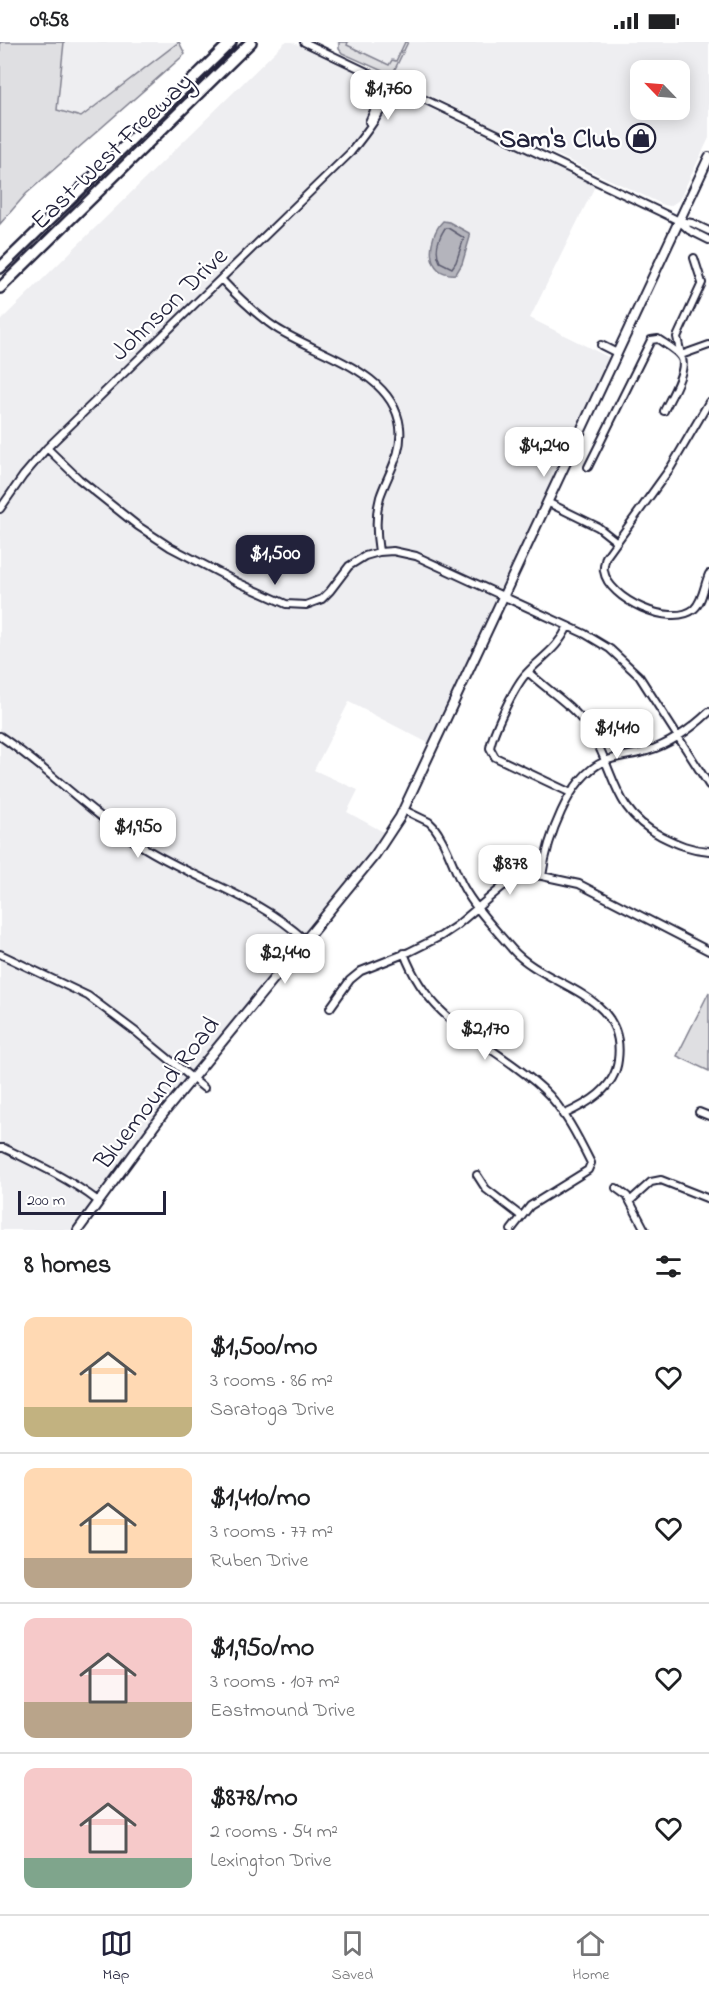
<!DOCTYPE html>
<meta charset="utf-8">
<style>
:root{--surface:#fff;--page:#f6f6f6;--text:#202124;--muted:#757577;--line:#e0e0e0;--accent:#22223b}
body{margin:0;font-family:"Indie Flower",sans-serif;background:var(--page);color:var(--text);height:100vh;display:flex;flex-direction:column;font-size:22px;white-space:nowrap}
*{box-sizing:border-box;margin:0}
p{font-size:20px;color:var(--muted)}
.icon{flex:none;width:33px;height:33px;fill:none;stroke:currentColor;stroke-width:2;stroke-linecap:round;stroke-linejoin:round}
.map{position:relative;height:1188px;overflow:hidden}
.details{display:flex;flex-direction:column;background:var(--surface);flex:1}
.details>*{flex:none}
.needle{width:39px;rotate:295deg}
.fabs{position:absolute;left:630px;top:18px;display:grid;gap:12px}
.fabs a{display:grid;place-items:center;width:60px;height:60px;border-radius:12px;background:var(--surface);box-shadow:0 3px 15px #0003;font-size:30px}
.scale{position:absolute;left:18px;bottom:15px;width:148px;box-sizing:border-box;padding-left:6px;border:3px solid #22223b;border-top:0;font-size:16px;line-height:21px;white-space:nowrap;color:#22223b;-webkit-text-stroke:4px #fff;paint-order:stroke}
.price{position:absolute;translate:-50% -51px;padding:0 14px;border-radius:12px;background:#fff;color:#222;font-size:20px;line-height:39px;filter:drop-shadow(0 2px 3px #0008)}
.price::after{content:'';position:absolute;left:50%;top:36px;width:18px;height:14px;margin-left:-9px;background:inherit;clip-path:polygon(0 0,100% 0,50% 100%)}
.price.active{background:var(--accent);color:#fff}
ul{padding:0;list-style:none}
li{display:flex;align-items:center;gap:18px;height:150px;padding:0 24px}
li+li{border-top:2px solid var(--line)}
li span{display:grid;place-items:center;flex:none;width:168px;height:120px;border-radius:12px;color:#555}
li>.icon{margin-inline-start:auto}
span .icon{width:72px;height:72px;fill:#fffc;stroke-width:1}
li b{font-size:26px}
h2{display:flex;justify-content:space-between;align-items:center;height:72px;padding:0 24px;font-size:26px}
.status{display:flex;justify-content:space-between;align-items:center;height:42px;padding:0 30px;background:var(--surface);direction:ltr}
.status svg{height:16px;fill:currentColor}
.tabs{display:flex;justify-content:space-around;align-items:center;height:84px;border-top:2px solid var(--line);background:var(--surface);font-size:16px;color:var(--muted)}
.tabs a{display:grid;justify-items:center;gap:3px}
.tabs .active{color:var(--accent)}
.map>svg:first-child{display:block}
.built{fill:#eeeef1;fill-rule:evenodd}
.green{fill:#dfdfe2;stroke:#80808e;stroke-width:1.5}
.water{fill:#b4b4bc;stroke:#7a7a88;stroke-width:1.5}
.lines{fill:none;stroke-linecap:round;stroke-linejoin:round}
.shore{stroke:#5c5c6f;stroke-width:1.5}
.minor-casing{stroke:#22223b;stroke-width:10}
.major-casing{stroke:#22223b;stroke-width:12}
.highway-casing{stroke:#22223b;stroke-width:14}
.minor{stroke:#fff;stroke-width:6}
.major{stroke:#fff;stroke-width:8}
.highway{stroke:#fff;stroke-width:9}
.labels{text-anchor:middle;stroke-width:4.5;stroke-linejoin:round;paint-order:stroke}
.poi-label{font-size:26px;font-weight:bold;fill:#22223b;stroke:#fff;text-anchor:end}
.street-label{font-size:26px;fill:#22223b;stroke:#fff}
</style>
<div class="status"><b>09:58</b><svg viewBox="0 0 49 12"><path d="M0 12V9h3v3zM5 12V6h3v6zM10 12V3h3v9zM15 12V0h3v12zM26 1h20v11H26zM47 4h2v5h-2z"/></svg></div>
<div class="map">
<svg width="709" height="1188" viewBox="0 0 709 1188">
<rect width="100%" height="100%" fill="#fff"/>
<filter id="ink" filterUnits="userSpaceOnUse"><feTurbulence type="fractalNoise" baseFrequency=".0167" numOctaves="2"/><feDisplacementMap in="SourceGraphic" scale="12" xChannelSelector="R" yChannelSelector="G"/><feConvolveMatrix kernelMatrix="1 2 1 2 8 2 1 2 1" color-interpolation-filters="sRGB"/></filter>
<g filter="url(#ink)">
<path class="built" d="M64 0H179L81 75 56 68Z
M285 0H292L471 86 550 121 595 144 530 276 614 318 434 704 349 660 314 728 358 748 347 770 389 793 192 1036 78 1188H0V279Z
M336 0H709V96L679 158 670 164 664 163 553 111 514 96 478 79 458 67 342 11ZM640 28H680V68H640Z"/>
<path class="green" d="M0 0H64L57 68 81 75 179 0 185 12 26 152 0 182Z
M339 0H348L347 3 389 23 392 18 396 19 405 0H408L394 29 389 32 342 11 339 7Z
M709 950V1029L677 1014Z"/>
<path class="water" d="M443 179 449 180 469 191 470 195 462 222 456 232C424 235 427 195 443 179Z"/>
<g class="lines">
<path class="shore" d="M445 186H448L464 196 456 220 452 226 440 220C434 208 438 197 445 186Z"/>
<g class="minor-casing">
<path id="minor" d="M304 0 667 173 679 179 689 188 709 198
M369 80 380 55 392 43
M679 179 692 181 709 189
M694 216 702 241 677 295 681 313 709 303
M221 237C238 255 255 272 276 286 318 313 393 329 400 385 403 412 388 431 380 455 375 473 376 491 379 510
M601 303 617 311
M709 360 671 425 606 515C605 519 603 525 604 529 608 557 671 586 694 567 703 559 704 543 709 532
M47 406 79 437 138 484 170 505 237 540 286 562 306 563 322 557 330 549 349 524 365 514 379 510 393 509 416 514 585 592 610 607 639 634 709 743
M588 425 651 298 658 297C665 302 677 308 681 315 689 326 669 358 664 369
M547 460 598 485 617 500
M0 467 23 434 47 406 350 111C367 90 384 68 393 42
M568 584C557 608 541 615 525 633 514 646 493 689 490 706L495 715 571 751
M528 630C546 647 571 662 586 683 616 724 609 767 661 794 677 802 691 808 709 809
M0 694C49 727 90 771 140 803 194 838 257 853 305 898
M404 768 429 780 434 785C448 803 453 827 464 846 476 868 496 888 512 907 546 946 627 950 618 1018 615 1047 587 1062 563 1073
M542 834C547 798 568 736 603 720 617 713 633 714 647 709 671 702 692 686 709 670
M404 911C431 984 492 1000 543 1047 563 1065 579 1097 591 1121L588 1128 530 1164 511 1188
M0 912 88 954 136 990 204 1046
M330 966 350 938 361 929 409 910 441 894 456 884 502 845 514 837 531 833 542 834 579 842 709 909
M699 1070 709 1074
M0 1106H4C37 1122 69 1137 98 1159
M477 1133 486 1147 521 1174
M616 1146 627 1154 645 1188
M630 1159 651 1140 661 1138 709 1157"/>
</g>
<g class="major-casing">
<path id="major" d="M78 1188 163 1072 375 813 400 775 709 115"/>
</g>
<g class="highway-casing">
<path id="highway" d="M0 226 231 0
M0 246 251 0"/>
</g>
<use href="#minor" class="minor"/>
<use href="#major" class="major"/>
<use href="#highway" class="highway"/>
</g>
</g>
<defs>
<g id="shop-ring" transform="scale(1.5)"><circle r="9.5" fill="#fff" stroke="#22223b" stroke-width="1.5"/><path d="M-5-2.5h2.3a2.7 3.5 0 0 1 5.4 0H5L5.5 6h-11ZM-1.5-2.5h3a1.5 2.3 0 0 0-3 0Z" fill="#22223b"/></g>
</defs>
<g fill-rule="evenodd">
<use href="#shop-ring" x="641" y="96"/>
</g>
<g class="labels">
<g class="poi-label">
<text x="620" y="105">Sam's Club</text>
</g>
<g class="street-label">
<text transform="translate(111 108) rotate(-44)" y="9">East-West Freeway</text>
<text transform="translate(168 261) rotate(-44)" y="9">Johnson Drive</text>
<text transform="translate(156 1050) rotate(-52)" y="9">Bluemound Road</text>
</g>
</g>
</svg>
<div class="fabs">
<a><svg class="needle" viewBox="-14 -14 28 28"><path d="M0-13l5 13h-10z" fill="#e53935"/><path d="M0 13l5-13h-10z" fill="#757577"/></svg></a>
</div>
<div class="scale">200 m</div>
<b class="price" style="left:388px;top:79px">$1,760</b>
<b class="price" style="left:544px;top:436px">$4,240</b>
<b class="price active" style="left:275px;top:544px">$1,500</b>
<b class="price" style="left:617px;top:718px">$1,410</b>
<b class="price" style="left:138px;top:817px">$1,950</b>
<b class="price" style="left:510px;top:854px">$878</b>
<b class="price" style="left:285px;top:943px">$2,440</b>
<b class="price" style="left:485px;top:1019px">$2,170</b>
</div>
<section class="details">
<h2>8 homes<svg class="icon" aria-label="filters" viewBox="0 0 24 24"><path d="M4 7h16M4 17h16"/><circle cx="9" cy="7" r="2"/><circle cx="15" cy="17" r="2"/></svg></h2>
<ul>
<li><span style="background:linear-gradient(#ffd9b3 75%,#c2b280 0)"><svg class="icon" aria-label="home" viewBox="0 0 24 24"><path d="M3 11l9-7 9 7M6 9v11h12V9"/></svg></span><div><b>$1,500/mo</b><p>3 rooms · 86 m²</p><p>Saratoga Drive</p></div><svg class="icon" aria-label="heart" viewBox="0 0 24 24"><path d="M12 20l-8-8c-3-5 5-10 8-4 3-6 11-1 8 4z"/></svg></li>
<li><span style="background:linear-gradient(#ffd9b3 75%,#b9a48a 0)"><svg class="icon" aria-label="home" viewBox="0 0 24 24"><path d="M3 11l9-7 9 7M6 9v11h12V9"/></svg></span><div><b>$1,410/mo</b><p>3 rooms · 77 m²</p><p>Ruben Drive</p></div><svg class="icon" aria-label="heart" viewBox="0 0 24 24"><path d="M12 20l-8-8c-3-5 5-10 8-4 3-6 11-1 8 4z"/></svg></li>
<li><span style="background:linear-gradient(#f6c9c9 70%,#b9a48a 0)"><svg class="icon" aria-label="home" viewBox="0 0 24 24"><path d="M3 11l9-7 9 7M6 9v11h12V9"/></svg></span><div><b>$1,950/mo</b><p>3 rooms · 107 m²</p><p>Eastmound Drive</p></div><svg class="icon" aria-label="heart" viewBox="0 0 24 24"><path d="M12 20l-8-8c-3-5 5-10 8-4 3-6 11-1 8 4z"/></svg></li>
<li><span style="background:linear-gradient(#f6c9c9 75%,#7fa58c 0)"><svg class="icon" aria-label="home" viewBox="0 0 24 24"><path d="M3 11l9-7 9 7M6 9v11h12V9"/></svg></span><div><b>$878/mo</b><p>2 rooms · 54 m²</p><p>Lexington Drive</p></div><svg class="icon" aria-label="heart" viewBox="0 0 24 24"><path d="M12 20l-8-8c-3-5 5-10 8-4 3-6 11-1 8 4z"/></svg></li>
</ul>
</section>
<nav class="tabs">
<a class="active"><svg class="icon" aria-label="map" viewBox="0 0 24 24"><path d="M3 6l6-2 6 2 6-2v14l-6 2-6-2-6 2zM9 4v14M15 6v14"/></svg>Map</a>
<a><svg class="icon" aria-label="saved" viewBox="0 0 24 24"><path d="M7 4h10v16l-5-4-5 4z"/></svg>Saved</a>
<a><svg class="icon" aria-label="home" viewBox="0 0 24 24"><path d="M3 11l9-7 9 7M6 9v11h12V9"/></svg>Home</a>
</nav>
